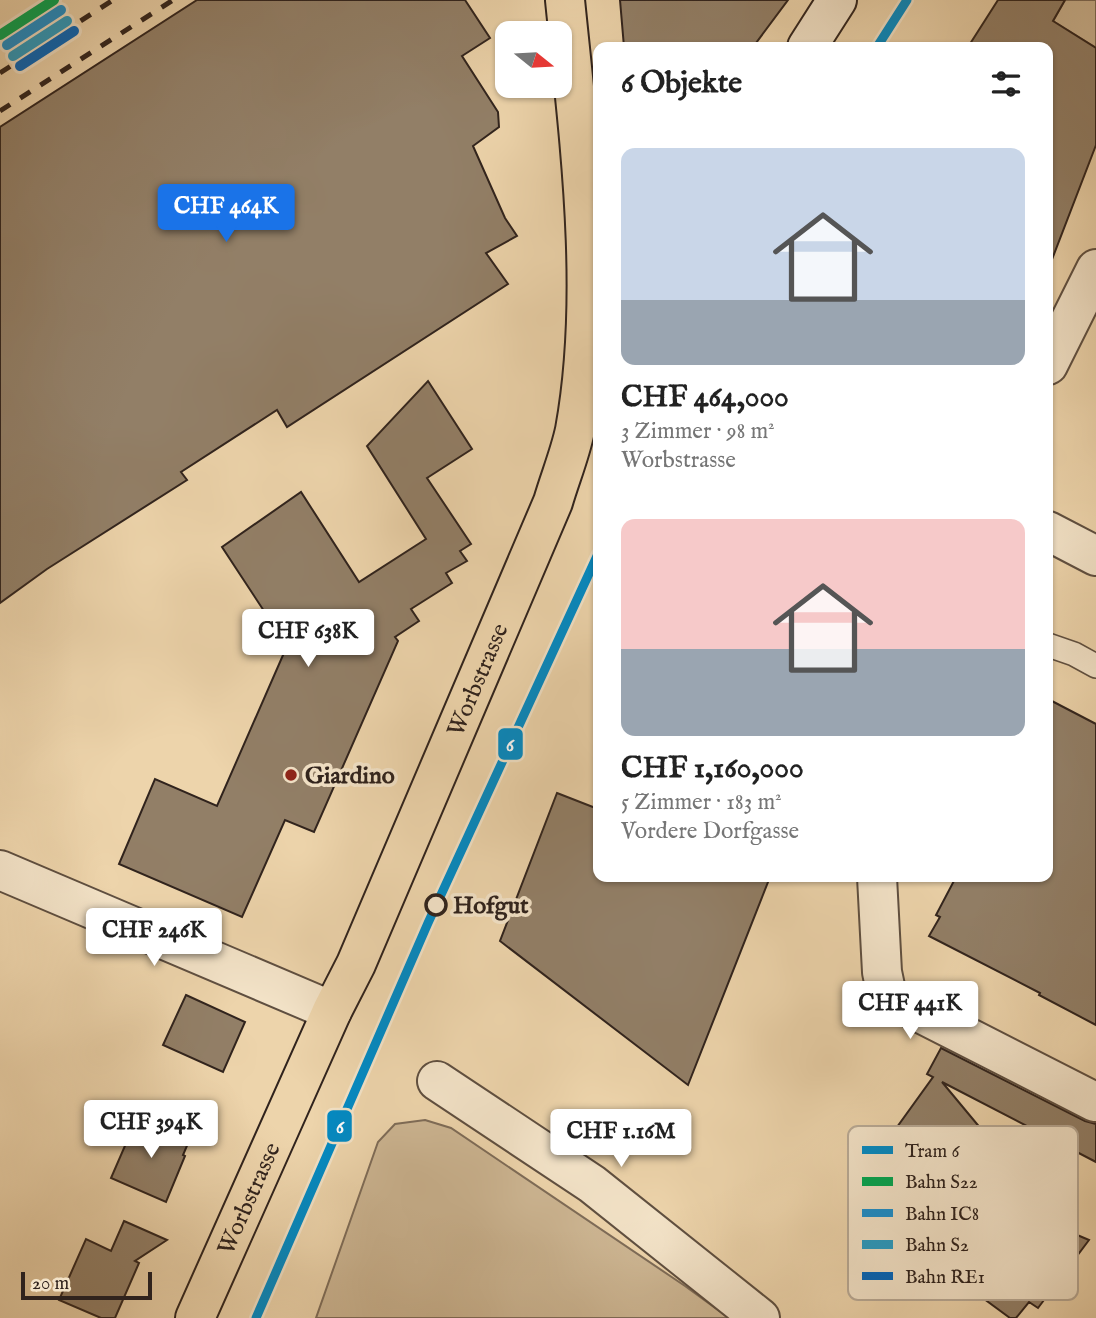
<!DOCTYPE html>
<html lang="de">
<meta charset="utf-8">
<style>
:root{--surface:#fff;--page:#f2f2f2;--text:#222;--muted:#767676;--accent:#1a73e8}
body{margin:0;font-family:"IM FELL English",serif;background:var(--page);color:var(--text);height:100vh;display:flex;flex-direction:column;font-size:26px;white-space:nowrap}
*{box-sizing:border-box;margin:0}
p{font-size:23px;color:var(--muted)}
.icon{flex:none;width:38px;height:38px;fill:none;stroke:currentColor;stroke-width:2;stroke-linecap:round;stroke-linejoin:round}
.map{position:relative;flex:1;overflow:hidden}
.panel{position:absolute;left:593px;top:42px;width:460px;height:840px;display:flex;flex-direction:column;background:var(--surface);border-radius:14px;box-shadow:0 2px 5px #0004}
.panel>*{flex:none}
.needle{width:46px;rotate:108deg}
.tools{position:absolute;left:495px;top:21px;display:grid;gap:14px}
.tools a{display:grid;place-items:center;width:77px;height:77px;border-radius:14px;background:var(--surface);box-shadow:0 2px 5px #0004;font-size:35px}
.scale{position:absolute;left:21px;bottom:18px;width:131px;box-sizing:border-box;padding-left:7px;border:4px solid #30231d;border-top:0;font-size:19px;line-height:24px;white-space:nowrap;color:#30231d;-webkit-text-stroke:5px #f3e3c8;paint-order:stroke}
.price{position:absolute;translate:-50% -60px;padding:0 16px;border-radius:7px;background:#fff;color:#222;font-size:23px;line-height:46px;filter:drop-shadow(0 2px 4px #0008)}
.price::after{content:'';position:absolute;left:50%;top:42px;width:21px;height:16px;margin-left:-10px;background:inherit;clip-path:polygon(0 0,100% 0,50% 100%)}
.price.active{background:var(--accent);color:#fff}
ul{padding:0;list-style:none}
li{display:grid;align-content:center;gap:14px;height:371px;padding:0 28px}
li span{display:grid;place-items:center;height:217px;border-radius:14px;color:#555}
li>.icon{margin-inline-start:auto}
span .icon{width:126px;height:126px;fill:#fffc;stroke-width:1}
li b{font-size:30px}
h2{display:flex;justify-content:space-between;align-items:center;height:84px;padding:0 28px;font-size:30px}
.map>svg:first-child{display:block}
.green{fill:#cdb693;stroke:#7e6c58;stroke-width:2}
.building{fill:#927f67;stroke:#30231d;stroke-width:2}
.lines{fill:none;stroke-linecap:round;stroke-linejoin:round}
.lane-casing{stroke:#5f4f40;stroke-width:26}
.street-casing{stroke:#5f4f40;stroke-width:42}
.secondary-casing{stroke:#30231d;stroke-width:42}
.primary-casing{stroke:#30231d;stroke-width:42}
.lane{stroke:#f3e3c8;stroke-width:23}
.street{stroke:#f3e3c8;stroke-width:38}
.secondary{stroke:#f3e3c8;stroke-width:38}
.primary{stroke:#edd4ab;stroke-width:38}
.rail{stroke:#30231d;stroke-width:5;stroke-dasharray:12 12;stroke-linecap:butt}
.rail-1-casing{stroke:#f3e3c8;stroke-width:16}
.rail-2-casing{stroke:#f3e3c8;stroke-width:16}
.rail-3-casing{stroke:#f3e3c8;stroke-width:16}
.rail-4-casing{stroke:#f3e3c8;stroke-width:16}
.rail-1{stroke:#00a651;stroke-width:10}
.rail-2{stroke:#1a8fce;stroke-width:10}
.rail-3{stroke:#279cc4;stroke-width:10}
.rail-4{stroke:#0065bd;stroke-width:10}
.tram-1-casing{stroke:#f3e3c8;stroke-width:14}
.tram-1{stroke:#008ac5;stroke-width:9}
.poi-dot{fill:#8f2418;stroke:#f3e3c8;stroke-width:2.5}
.stop-dot{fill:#f3e3c8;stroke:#30231d;stroke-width:3.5}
.labels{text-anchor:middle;stroke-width:7;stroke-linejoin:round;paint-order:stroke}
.street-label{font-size:24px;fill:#30231d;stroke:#f3e3c8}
.poi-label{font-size:24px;font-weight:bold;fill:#30231d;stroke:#f3e3c8;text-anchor:start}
.stop-label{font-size:24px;font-weight:bold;fill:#30231d;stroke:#f3e3c8;text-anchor:start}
.key{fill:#f3e3c8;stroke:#b8a995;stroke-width:2}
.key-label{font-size:19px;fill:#30231d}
.line-badge{stroke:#f3e3c8;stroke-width:2.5}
.badge-label{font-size:19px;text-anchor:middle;font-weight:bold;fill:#fff}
</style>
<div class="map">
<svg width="1096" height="1318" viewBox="0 0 1096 1318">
<rect width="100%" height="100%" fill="#edd4ab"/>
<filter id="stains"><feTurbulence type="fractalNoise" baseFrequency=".00286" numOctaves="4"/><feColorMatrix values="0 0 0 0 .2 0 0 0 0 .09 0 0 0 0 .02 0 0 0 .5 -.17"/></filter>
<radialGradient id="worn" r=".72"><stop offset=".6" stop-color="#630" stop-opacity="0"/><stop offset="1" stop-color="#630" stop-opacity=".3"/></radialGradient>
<path class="green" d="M1065 0H1096V48L1053 21Z
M425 1120 451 1128 685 1286 729 1318H316L378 1142 395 1124Z"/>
<path class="building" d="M197 0H465L490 38 462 56 498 112 499 127 473 146 505 218 517 236 486 253 508 284 287 427 277 410 181 472 187 480 47 569 0 603V127Z
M620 0H788L753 47H624Z
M998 0H1065L1053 21 1096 48V145L1051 262 1048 261V47H968Z
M428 381 472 449 427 478 471 544 460 551 467 561 446 573 452 583 411 609 419 621 395 637 398 641 314 832 285 820 242 917 119 864 155 779 217 806 287 646 222 547 301 492 359 582 426 539 367 446Z
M1048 699 1096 724V1025L1039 995 1040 993 929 936 940 917 936 915 956 877H1048Z
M557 793 598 809V877H770L688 1085 500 941Z
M186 995 245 1022 223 1072 163 1045Z
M941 1048 1085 1121 1096 1124V1162L942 1082 1036 1195 1023 1212 1089 1240 1038 1308 1029 1302 1016 1318H1010L855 1204 870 1184 861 1177 933 1077 927 1074Z
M137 1118 189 1141 183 1155 185 1156 166 1202 111 1178Z
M124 1221 167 1240 135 1261 139 1263 115 1318H101L59 1300 86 1239 111 1251Z"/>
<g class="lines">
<g class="lane-casing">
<path id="lane" d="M1048 645 1074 654 1096 666"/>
</g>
<g class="street-casing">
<path id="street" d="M1048 365 1096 269
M1048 531 1096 556
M0 870 332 1011
M877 877 882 972 887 996 1095 1102
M437 1081 592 1184 760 1318"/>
</g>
<g class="secondary-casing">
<path id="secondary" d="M807 47 837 0"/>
</g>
<g class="primary-casing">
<g id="primary">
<path id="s1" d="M195 1318 332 1011 356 964 553 502C560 478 570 454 575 430 600 292 579 139 565 0"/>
</g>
</g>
<use href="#lane" class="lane"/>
<use href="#street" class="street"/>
<use href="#secondary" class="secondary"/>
<use href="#primary" class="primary"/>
<path class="rail" d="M0 34 12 27
M0 73 113 0
M0 111 173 0"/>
<g class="rail-1-casing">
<path id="rail-1" d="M0 35 54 0"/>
</g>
<g class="rail-2-casing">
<path id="rail-2" d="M7 45 61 10"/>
</g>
<g class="rail-3-casing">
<path id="rail-3" d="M13 56 67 21"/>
</g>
<g class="rail-4-casing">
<path id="rail-4" d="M20 66 74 31"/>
</g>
<use href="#rail-1" class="rail-1"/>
<use href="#rail-2" class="rail-2"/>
<use href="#rail-3" class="rail-3"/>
<use href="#rail-4" class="rail-4"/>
<g class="tram-1-casing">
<path id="tram-1" d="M877 47 907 0
M256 1318 428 923 598 554"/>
</g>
<use href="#tram-1" class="tram-1"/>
</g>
<circle class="poi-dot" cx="291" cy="775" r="7"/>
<circle class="stop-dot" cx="436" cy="905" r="10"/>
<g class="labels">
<g class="street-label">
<text dy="8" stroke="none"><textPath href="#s1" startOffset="698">Worbstrasse</textPath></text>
<text dy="8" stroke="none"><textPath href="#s1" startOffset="131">Worbstrasse</textPath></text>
</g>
<g class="poi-label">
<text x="305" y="783">Giardino</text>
</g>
<g class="stop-label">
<text x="453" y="913">Hofgut</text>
</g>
</g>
<rect x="848" y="1126" width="230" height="174" rx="10" class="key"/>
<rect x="862" y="1146" width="31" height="8" fill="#008ac5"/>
<rect x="862" y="1177" width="31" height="9" fill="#00a651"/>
<rect x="862" y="1209" width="31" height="8" fill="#1a8fce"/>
<rect x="862" y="1240" width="31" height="9" fill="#279cc4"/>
<rect x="862" y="1272" width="31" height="8" fill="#0065bd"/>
<g class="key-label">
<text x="905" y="1157">Tram 6</text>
<text x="905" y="1188">Bahn S22</text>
<text x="905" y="1220">Bahn IC8</text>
<text x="905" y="1251">Bahn S2</text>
<text x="905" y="1283">Bahn RE1</text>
</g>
<g class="line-badge">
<rect x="497" y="727" width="27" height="34" rx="7" fill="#008ac5"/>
<rect x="326" y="1109" width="27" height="34" rx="7" fill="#008ac5"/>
</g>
<g class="badge-label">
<text x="510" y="751">6</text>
<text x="340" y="1133">6</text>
</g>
<rect width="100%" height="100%" filter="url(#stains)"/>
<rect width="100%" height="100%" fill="url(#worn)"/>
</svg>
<div class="tools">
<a><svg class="needle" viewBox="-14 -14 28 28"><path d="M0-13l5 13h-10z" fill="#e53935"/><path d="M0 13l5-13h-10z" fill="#767676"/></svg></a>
</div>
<div class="scale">20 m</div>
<b class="price active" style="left:226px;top:244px">CHF 464K</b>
<b class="price" style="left:308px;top:669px">CHF 638K</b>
<b class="price" style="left:154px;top:968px">CHF 246K</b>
<b class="price" style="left:910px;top:1041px">CHF 441K</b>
<b class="price" style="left:151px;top:1160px">CHF 394K</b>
<b class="price" style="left:621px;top:1169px">CHF 1.16M</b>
<section class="panel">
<h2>6 Objekte<svg class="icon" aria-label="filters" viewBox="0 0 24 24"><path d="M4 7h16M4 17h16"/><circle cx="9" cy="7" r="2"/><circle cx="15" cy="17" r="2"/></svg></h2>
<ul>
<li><span style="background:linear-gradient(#c9d6e8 70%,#9aa5b1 0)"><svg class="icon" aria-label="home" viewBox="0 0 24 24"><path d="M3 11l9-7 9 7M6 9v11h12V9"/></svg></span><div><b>CHF 464,000</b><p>3 Zimmer · 98 m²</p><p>Worbstrasse</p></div></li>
<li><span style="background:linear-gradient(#f6c9c9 60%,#9aa5b1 0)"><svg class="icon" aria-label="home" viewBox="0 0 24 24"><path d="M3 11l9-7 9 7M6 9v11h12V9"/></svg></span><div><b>CHF 1,160,000</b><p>5 Zimmer · 183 m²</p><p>Vordere Dorfgasse</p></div></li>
</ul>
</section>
</div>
